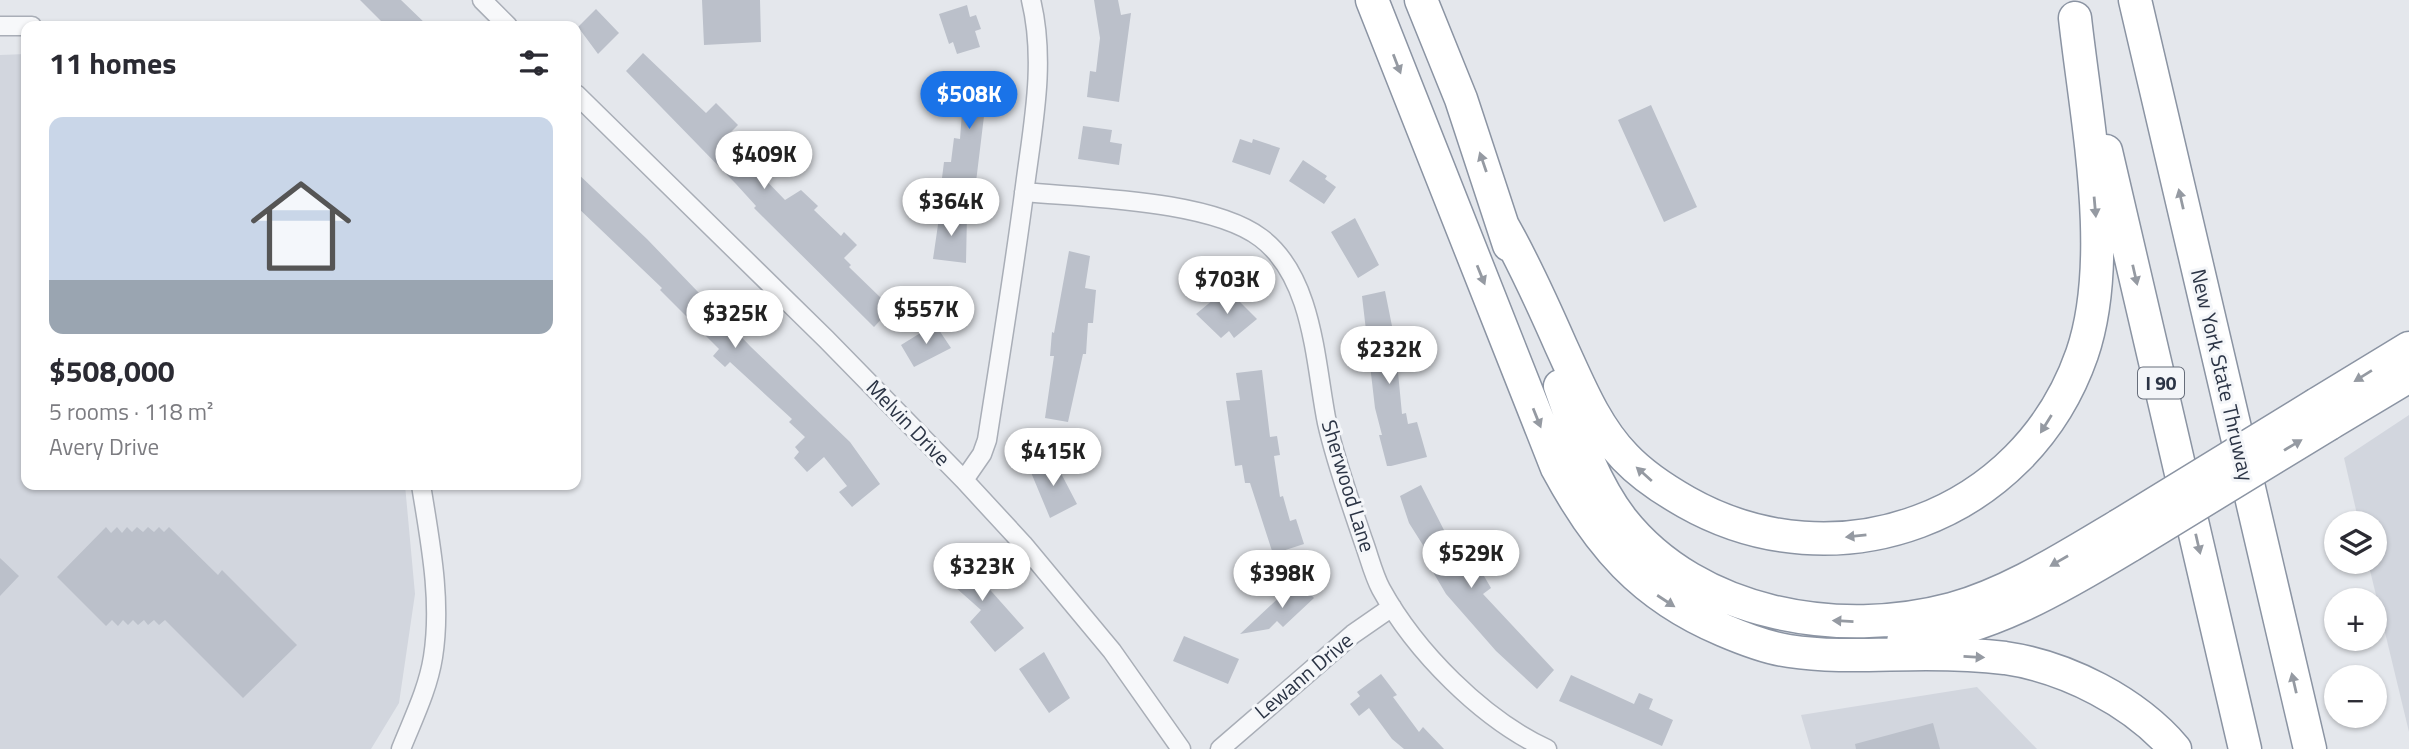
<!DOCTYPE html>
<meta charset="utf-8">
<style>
:root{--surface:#fff;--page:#f2f2f3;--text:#2b2b33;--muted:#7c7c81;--line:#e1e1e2;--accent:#1a73e8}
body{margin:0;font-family:"Titillium Web",sans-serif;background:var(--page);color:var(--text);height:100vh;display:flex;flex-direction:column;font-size:26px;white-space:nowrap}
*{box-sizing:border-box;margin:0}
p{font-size:23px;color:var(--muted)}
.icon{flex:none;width:38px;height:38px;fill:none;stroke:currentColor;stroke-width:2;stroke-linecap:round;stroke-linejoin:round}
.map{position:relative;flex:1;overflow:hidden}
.sheet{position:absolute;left:21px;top:21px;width:560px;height:469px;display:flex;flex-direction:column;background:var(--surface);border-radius:14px;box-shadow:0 2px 5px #0004}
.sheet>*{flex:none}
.buttons{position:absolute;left:2324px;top:511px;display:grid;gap:14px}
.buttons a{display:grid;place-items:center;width:63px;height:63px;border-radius:50%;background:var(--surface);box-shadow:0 2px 5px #0004;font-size:35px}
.price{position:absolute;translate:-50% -60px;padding:0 16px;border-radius:24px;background:#fff;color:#222;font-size:23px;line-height:46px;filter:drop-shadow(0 2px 4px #0008)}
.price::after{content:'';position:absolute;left:50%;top:42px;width:21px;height:16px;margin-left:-10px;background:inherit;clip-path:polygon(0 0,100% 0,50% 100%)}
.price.active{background:var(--accent);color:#fff}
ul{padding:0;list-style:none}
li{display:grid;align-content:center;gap:14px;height:371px;padding:0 28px}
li+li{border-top:2px solid var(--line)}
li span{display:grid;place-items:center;height:217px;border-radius:14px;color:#555}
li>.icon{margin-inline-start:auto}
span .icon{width:126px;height:126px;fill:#fffc;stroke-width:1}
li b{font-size:30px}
h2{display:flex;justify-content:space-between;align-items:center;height:84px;padding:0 28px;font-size:30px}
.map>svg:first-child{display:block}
.built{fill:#d2d6de}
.building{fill:#bbc0ca}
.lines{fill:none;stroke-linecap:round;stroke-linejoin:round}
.minor-casing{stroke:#a9aeb7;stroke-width:21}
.motorway-casing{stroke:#8b94a3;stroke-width:35}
.minor{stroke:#f7f8fa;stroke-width:18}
.motorway{stroke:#fff;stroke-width:32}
.motorway-bridge-casing{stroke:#8b94a3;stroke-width:35;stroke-linecap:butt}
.motorway-bridge{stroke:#fff;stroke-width:32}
.oneway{fill:#959aa2}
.labels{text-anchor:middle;stroke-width:6;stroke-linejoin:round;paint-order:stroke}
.shield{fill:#f4f6f9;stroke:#676e7b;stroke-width:2}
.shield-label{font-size:19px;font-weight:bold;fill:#2b3445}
.street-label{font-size:21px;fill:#2b3445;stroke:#f4f6f9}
</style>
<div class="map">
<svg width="2409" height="749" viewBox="0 0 2409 749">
<rect width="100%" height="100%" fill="#e4e7ec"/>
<path class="built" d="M26 54V485H405L415 594 399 703 371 749H0V55Z
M2409 415V732L2368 562H2375V523H2359L2344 458Z
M1977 687 2037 749H1811L1801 715Z"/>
<path class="building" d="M360 0H401L428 26H386Z
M702 0H760L761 42 704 45Z
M1094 0H1118L1121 15 1131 13 1119 102 1087 97 1090 71 1096 72 1100 38Z
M967 5 970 17 976 15 981 29 975 31 980 47 957 54 953 42 949 44 939 14Z
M596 9 619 33 598 54 578 27Z
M643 53 706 113 716 103 738 125 725 138 785 200 801 190 818 206 814 210 841 236 844 232 857 245 844 258 851 265 849 267 882 299 880 302 889 311 874 327 754 208 756 206 736 184 626 71Z
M965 72 989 75 976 182 942 178 944 162H951L954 138 960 139Z
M1651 105 1697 207 1664 222 1618 120Z
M1083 126 1112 130 1110 142 1122 144 1119 165 1078 159Z
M1240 139 1252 143 1253 139 1280 148 1270 175 1232 162Z
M1303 160 1327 176 1325 179 1336 187 1324 204 1289 181Z
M576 172 647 239 751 347 850 442 880 484 852 507 839 492 847 486 824 457 807 472 794 458 799 452 795 447 805 437 789 422 792 419 730 362 725 367 713 356 719 349 660 290 662 288 576 206Z
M940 211 967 214 966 263 933 259Z
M1355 218 1379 265 1358 278 1331 232Z
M1069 251 1090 256 1085 288 1096 290 1093 323H1088L1086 354H1083L1068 422 1045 418 1054 356H1050L1052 332 1054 333Z
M1385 291 1395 341 1402 414 1406 413 1408 424 1417 422 1427 457 1391 466H1387L1379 435H1382L1375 408 1362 296Z
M1219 295 1224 302 1233 295 1257 319 1234 338 1229 331 1221 338 1196 314Z
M935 324 951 348 914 367 901 345Z
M1262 370 1270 437 1277 436 1280 455 1274 456 1280 497 1283 496 1290 521 1296 519 1304 544 1273 554 1250 483H1245L1242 465 1235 466 1226 401 1240 400 1236 373Z
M1053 458 1077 504 1050 518 1030 470Z
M1421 485 1446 534 1462 557 1470 552 1491 588 1483 594 1554 670 1537 689 1496 651 1446 594 1433 572 1438 569 1409 523 1400 496Z
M106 527 111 533 117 527 122 533 127 527 132 532 137 527 143 532 148 527 154 532 159 527 164 532 169 527 218 575 222 570 297 645 243 698 165 620 159 625 154 620 148 625 144 620 138 625 133 620 128 625 123 620 118 626 112 620 106 626 57 577Z
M958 553 987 580 984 583 1024 628 995 652 970 622 981 610 937 571 951 556Z
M0 558 19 576 0 596Z
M1300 583 1314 598 1283 627 1277 621 1269 629 1240 634 1287 590 1290 592Z
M1184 636 1239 659 1228 684 1173 661Z
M1044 652 1070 698 1049 713 1019 669Z
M1381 674 1397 695 1393 697 1419 732 1423 727 1444 749H1404L1392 739 1369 708 1359 716 1350 704 1360 696 1357 692Z
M1571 675 1634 704 1639 693 1653 699 1649 709 1673 720 1662 746 1559 701Z
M1933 723 1940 749H1856L1855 744Z"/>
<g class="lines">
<g class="minor-casing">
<path id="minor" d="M482 0 508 26
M0 26H32
M576 94 826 339 964 480 1023 544 1112 651 1181 749
M1024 192C1087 198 1211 200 1261 238 1314 278 1315 364 1327 423 1336 463 1350 501 1363 540 1369 556 1373 574 1381 589 1415 651 1482 719 1547 749
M964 480 982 454 987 440C1000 356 1014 271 1025 186 1033 124 1046 62 1031 0
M401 749C413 719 428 689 433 657 442 600 430 541 421 485
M1220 749 1353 634 1392 607"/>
</g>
<g class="motorway-casing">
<path id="motorway" d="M1372 0 1557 468C1598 544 1642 596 1723 630 1744 639 1767 648 1789 651 1834 658 1881 654 1926 654 1952 654 1980 655 2005 658 2067 667 2135 702 2175 749
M1421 0 1461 99 1509 245
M2135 0 2310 749
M2106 151 2245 749
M1503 226C1525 265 1543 305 1561 346 1579 385 1595 426 1625 457 1643 476 1663 489 1686 502 1836 587 2025 518 2082 354 2115 258 2086 118 2075 18
M1560 386C1576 431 1592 481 1622 520 1698 616 1840 639 1952 609 2012 592 2065 557 2118 526
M2317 404 2409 348
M2329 424 2409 376
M1903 642C1991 628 2055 591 2131 545"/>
</g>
<use href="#minor" class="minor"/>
<use href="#motorway" class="motorway"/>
<g class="motorway-bridge-casing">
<path id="motorway-bridge" d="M2118 526 2317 404
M2131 545 2329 424"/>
</g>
<use href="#motorway-bridge" class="motorway-bridge"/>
</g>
<defs><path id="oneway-solid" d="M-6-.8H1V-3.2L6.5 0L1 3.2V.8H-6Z" transform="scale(1.75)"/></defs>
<g class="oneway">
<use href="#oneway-solid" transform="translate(1397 64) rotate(69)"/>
<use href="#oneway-solid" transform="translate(1483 162) rotate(-109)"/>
<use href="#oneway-solid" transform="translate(2181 199) rotate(-103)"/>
<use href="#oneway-solid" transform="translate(2095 207) rotate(85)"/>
<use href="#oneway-solid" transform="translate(1481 275) rotate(68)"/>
<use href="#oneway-solid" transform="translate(2135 275) rotate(77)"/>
<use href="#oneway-solid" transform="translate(2363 376) rotate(148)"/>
<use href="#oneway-solid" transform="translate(1537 418) rotate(68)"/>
<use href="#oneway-solid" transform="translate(2046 424) rotate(122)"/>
<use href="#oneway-solid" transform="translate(2293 445) rotate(-31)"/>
<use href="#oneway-solid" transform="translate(1644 474) rotate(-138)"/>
<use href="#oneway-solid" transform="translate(1856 536) rotate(174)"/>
<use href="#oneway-solid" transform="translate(2198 544) rotate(77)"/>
<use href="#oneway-solid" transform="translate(2059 561) rotate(150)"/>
<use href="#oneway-solid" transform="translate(1666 601) rotate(33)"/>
<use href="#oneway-solid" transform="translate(1843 621) rotate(-177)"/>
<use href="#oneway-solid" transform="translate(1974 657) rotate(3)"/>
<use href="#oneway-solid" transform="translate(2294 683) rotate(-103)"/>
</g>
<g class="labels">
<rect class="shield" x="2138" y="367.5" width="46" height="31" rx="5"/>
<g class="shield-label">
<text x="2161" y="390">I 90</text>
</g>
<g class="street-label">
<text transform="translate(2222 375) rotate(77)" y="7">New York State Thruway</text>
<text transform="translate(908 423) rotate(46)" y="7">Melvin Drive</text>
<text transform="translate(1348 486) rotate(73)" y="7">Sherwood Lane</text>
<text transform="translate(1304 676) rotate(-40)" y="7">Lewann Drive</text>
</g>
</g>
</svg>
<div class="buttons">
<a><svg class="icon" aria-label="layers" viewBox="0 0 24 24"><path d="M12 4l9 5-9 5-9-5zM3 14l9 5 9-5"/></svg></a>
<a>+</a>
<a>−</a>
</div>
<b class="price active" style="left:969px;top:131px">$508K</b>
<b class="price" style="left:764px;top:191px">$409K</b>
<b class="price" style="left:951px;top:238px">$364K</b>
<b class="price" style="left:1227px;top:316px">$703K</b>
<b class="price" style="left:926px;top:346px">$557K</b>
<b class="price" style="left:735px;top:350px">$325K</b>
<b class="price" style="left:1389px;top:386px">$232K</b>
<b class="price" style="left:1053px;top:488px">$415K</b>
<b class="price" style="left:1471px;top:590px">$529K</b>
<b class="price" style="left:982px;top:603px">$323K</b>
<b class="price" style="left:1282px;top:610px">$398K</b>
<section class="sheet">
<h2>11 homes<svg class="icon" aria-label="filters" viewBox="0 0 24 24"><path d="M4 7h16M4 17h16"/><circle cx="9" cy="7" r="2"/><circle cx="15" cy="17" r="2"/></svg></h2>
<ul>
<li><span style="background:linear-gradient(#c9d6e8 75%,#9aa5b1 0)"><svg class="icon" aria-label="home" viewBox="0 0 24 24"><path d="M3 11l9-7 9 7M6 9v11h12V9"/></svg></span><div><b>$508,000</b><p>5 rooms · 118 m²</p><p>Avery Drive</p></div></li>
</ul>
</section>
</div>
